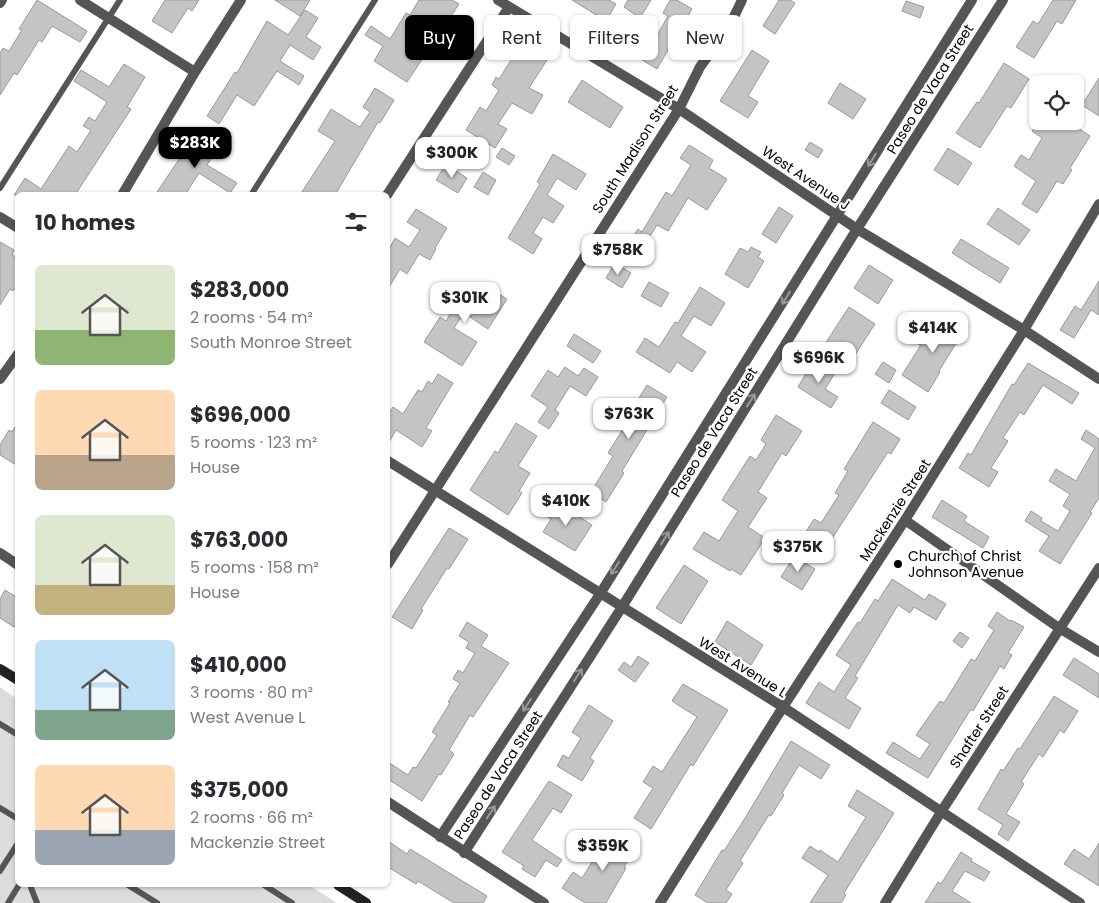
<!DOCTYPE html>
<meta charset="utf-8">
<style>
:root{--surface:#fff;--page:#f7f7f7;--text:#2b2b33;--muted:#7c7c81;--accent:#000}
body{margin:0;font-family:Poppins,sans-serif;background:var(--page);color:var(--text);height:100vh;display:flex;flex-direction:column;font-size:19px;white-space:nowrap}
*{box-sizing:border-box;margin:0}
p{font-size:16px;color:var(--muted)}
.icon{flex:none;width:28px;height:28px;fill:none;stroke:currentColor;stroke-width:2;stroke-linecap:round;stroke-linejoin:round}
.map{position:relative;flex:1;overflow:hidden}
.panel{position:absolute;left:15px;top:192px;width:375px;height:695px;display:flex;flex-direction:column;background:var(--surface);border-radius:8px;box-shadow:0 1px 4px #0004}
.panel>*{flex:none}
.hud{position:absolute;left:405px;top:15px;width:475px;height:45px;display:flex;gap:10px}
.buttons{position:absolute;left:1029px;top:75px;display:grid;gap:10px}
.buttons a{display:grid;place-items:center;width:55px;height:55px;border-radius:8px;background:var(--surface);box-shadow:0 1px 4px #0004;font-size:25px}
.price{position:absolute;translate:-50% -42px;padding:0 11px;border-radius:10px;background:#fff;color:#222;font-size:16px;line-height:32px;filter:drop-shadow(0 1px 2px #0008)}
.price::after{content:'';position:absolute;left:50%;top:30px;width:15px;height:11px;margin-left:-8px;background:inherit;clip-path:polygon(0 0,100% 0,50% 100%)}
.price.current{background:var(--accent);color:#fff}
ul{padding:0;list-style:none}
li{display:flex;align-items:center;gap:15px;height:125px;padding:0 20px}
li span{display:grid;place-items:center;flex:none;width:140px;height:100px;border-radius:8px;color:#555}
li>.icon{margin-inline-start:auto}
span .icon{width:60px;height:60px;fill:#fffc;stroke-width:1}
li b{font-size:21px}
h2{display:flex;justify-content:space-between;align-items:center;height:60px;padding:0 20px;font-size:21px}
.chip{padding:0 18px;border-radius:8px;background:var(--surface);box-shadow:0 1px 4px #0004;font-size:18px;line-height:45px}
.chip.current{background:var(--accent);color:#fff}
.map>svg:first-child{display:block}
.green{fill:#dcdcdc}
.building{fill:#c4c4c4;stroke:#999}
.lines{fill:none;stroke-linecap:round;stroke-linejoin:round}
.lane{stroke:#555;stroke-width:6}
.street{stroke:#555;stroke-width:10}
.secondary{stroke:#222;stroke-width:10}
.oneway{stroke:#999}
.poi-dot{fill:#000;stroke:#fff;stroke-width:2}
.labels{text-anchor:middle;stroke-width:4.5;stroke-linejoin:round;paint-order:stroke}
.street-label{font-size:14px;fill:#000;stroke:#fff}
.poi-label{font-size:14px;fill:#000;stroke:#fff;text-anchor:start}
</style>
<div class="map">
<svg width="1099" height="903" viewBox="0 0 1099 903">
<rect width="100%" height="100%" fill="#fff"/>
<path class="green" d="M0 687 17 699 18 885H309L337 903H0Z"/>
<path class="building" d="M37 0 87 31 80 42 52 26 42 42 39 40 17 75 14 73 0 95V53L3 48 9 51 22 30 19 29Z
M165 0H199L192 11 188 8 172 33 152 21Z
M275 0H310L300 16Z
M419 0H452L459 4 407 82 374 61 383 46 365 35 371 26 390 39 406 13 410 15Z
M572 0H609L616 4 606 21Z
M628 0H651L640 18 624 7Z
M670 0H677L692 9 657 69 624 49 637 28 655 39 668 16 663 13Z
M779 0H790L795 3 775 34 763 26Z
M1053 0H1076L1062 24 1057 21 1034 58 1016 47 1033 21 1038 24Z
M906 1 924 7 920 18 902 11Z
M305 10 318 18 306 37 321 47 313 60 290 45 280 61 304 76 299 85 277 71 254 106 237 95 219 124 207 116 235 72 237 73 267 21 288 35Z
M521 44 547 60 529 88 543 95 532 114 512 103 498 124 507 129 495 148 466 130 480 107 486 111 499 90 492 85 496 77 499 79Z
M752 50 769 61 748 96 758 102 748 118 720 101Z
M1004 63 1029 79 1011 108 1007 106 980 148 956 133 977 102 979 103Z
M124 64 145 77 127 107 131 109 75 195H14L25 178 41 189 69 146 77 152 91 130 83 126 89 117 95 121 107 102 74 81 81 70 109 87Z
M1099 78V116L1082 105Z
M582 80 623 107 610 128 568 102Z
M840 83 866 99 853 119 828 103Z
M375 88 394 100 380 123 378 122 335 195H300L335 141 318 131 331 109 360 127 370 112 363 107Z
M1038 121H1041L1052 128 1057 121H1067L1090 136 1070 168 1072 170 1063 184 1057 181 1037 213 1022 204 1036 181 1014 166 1021 155 1029 160 1042 138 1032 131Z
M203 135 220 145 207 165 237 183 230 193 199 173 185 195H155L194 137 199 140Z
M810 142 823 150 818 158 805 150Z
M689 145 713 160 709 168 727 179 707 210 688 198 668 231 657 225 638 256 625 249 638 229 642 232 666 192 672 196 691 165 680 158Z
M502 148 515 156 509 165 496 157Z
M948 148 972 163 958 185 934 170Z
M553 154 586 174 576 190 557 178 547 195 564 206 553 223 543 217 533 233 542 239 533 254 508 238 540 184 537 182Z
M446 164 467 178 458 193 436 180Z
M483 172 496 180 488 195 474 187Z
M779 207 793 216 776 243 762 234Z
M998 208 1030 230 1019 245 987 224Z
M416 209 447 228 435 248 436 249 430 260 419 254 407 274 400 269 388 289V251L395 238 409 247 420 230 407 222Z
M961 239 1009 268 1000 283 952 253Z
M0 242 14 250 12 255 18 258V284L13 291 10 289 0 305Z
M751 247 761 252 758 257 764 261 748 288 725 274 740 248 748 252Z
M615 263 631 273 622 288 606 278Z
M869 265 893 280 878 304 854 288Z
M1099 281V315L1091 310 1074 338 1060 330 1075 306 1081 310Z
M649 282 669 293 661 307 641 296Z
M488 287 507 299 488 329 464 313 454 328 477 342 462 366 424 342 440 317 446 321 466 289 482 298Z
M700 287 725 303 711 326 694 316 681 336 706 352 692 372 677 362 670 373 636 352 645 338 659 347 675 322 678 323Z
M849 307 875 324 851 361 825 344Z
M954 319 966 327 939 371 940 372 928 392 902 375 921 345 918 344 928 328 937 333 943 322 950 326Z
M574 334 601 351 593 363 567 346Z
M814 360 835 373 825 389 838 397 831 408 798 387Z
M883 362 896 370 889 383 875 374Z
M1028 363 1079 393 1072 404 1043 385 1024 415 1020 412 1003 438 1008 441 991 468 998 472 989 487 959 468 968 453 971 455 1012 384 1014 385Z
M565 367 578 376 584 368 598 377 586 396 570 386 555 410 559 413 549 429 538 422 548 407 531 396 548 370 558 377Z
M438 374 453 383 426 428 432 431 422 447 396 430 388 444V415L393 407 403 414 418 390 422 392 428 381 432 384Z
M647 385 667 397 622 471 624 473 606 502 591 492 613 456 608 453 625 426 616 420 623 410 629 414Z
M889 390 916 407 908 420 881 403Z
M776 415 802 431 786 456 782 453 758 492 767 498 748 527 765 538 741 575 731 569 730 571 693 549 704 532 719 541 738 511 722 500 750 456 756 460 766 444 761 440Z
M18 422V466L0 455V445L9 430 12 432Z
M873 422 900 439 891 454 888 452 824 551 802 538 814 519 821 523 839 495 835 493 848 471 844 469Z
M516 423 537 436 518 466 530 473 519 491 522 493 508 515 470 490 495 451 498 453Z
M1086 430 1099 439V498L1090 512 1092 513 1060 564 1039 551 1049 536 1025 521 1031 511 1042 518 1041 521 1058 531 1070 511 1063 506 1070 494 1049 481 1056 469 1076 481 1095 448 1081 439Z
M942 500 967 516 964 521 989 537 983 548 932 517Z
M555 501 592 525 575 551 543 532 551 519 546 516Z
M449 528 468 539 449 569 447 568 421 609 423 610 412 629 392 617Z
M794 556 815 569 802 590 781 577Z
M684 565 708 581 681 624 656 608Z
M892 579 925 600 929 594 946 604 936 620 914 607 910 613 898 605 855 676 858 678 845 698 861 708 849 729 806 703 819 682 834 692 851 665 836 655 858 622 860 623 875 599 878 601Z
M5 590 18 598V622L14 627 0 618V599Z
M997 612 1010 621 1011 620 1024 627 1008 653 1012 655 1004 669 1000 666 973 711 971 709 928 778 886 753 893 742 920 759 930 744 916 735 940 701 944 703 971 659 975 661 994 630 988 626Z
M727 621 763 645 751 665 715 642Z
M467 622 488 635 481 646 509 663 473 717 470 715 449 750 454 754 441 775 439 774 422 801 388 779V762L408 775 413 767 416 768 437 735 432 732 450 703 448 702 460 683 453 679 458 670 463 673 475 653 466 648 469 642 459 636Z
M960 632 969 638 962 648 953 641Z
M638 656 649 663 635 682 618 670 624 662 631 667Z
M1074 658 1099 674V698L1063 675Z
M683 684 728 710 693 766 691 764 651 829 634 818 653 788 643 782 653 766 662 772 697 717 672 701Z
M1054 696 1078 711 1064 733 1060 730 1043 757 1039 754 1021 782 1024 784 1006 814 1020 822 1008 841 998 834 1003 825 978 809 1001 769 1003 771 1018 748 1020 749Z
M589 705 613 721 590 758 594 761 582 781 557 766 563 755 569 758 581 738 572 732Z
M791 741 830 765 821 779 799 765 782 793 784 795 771 816 769 815 740 861 743 863 726 890 732 894 726 903H708L695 895 722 850 724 851 747 815Z
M549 781 572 795 561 813 553 808 532 840 562 860 557 867 546 860 535 877 522 869 524 866 502 852Z
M857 790 894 813 844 893 846 895 841 903H810L828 875 802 858 810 846 819 852 820 850 838 862 866 817 848 806Z
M620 830 639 843 624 867 626 868 606 903H585L562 888 573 872 582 878 599 851 605 855Z
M388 841 407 854 410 849 487 896 483 903H454L418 881 416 884 388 867Z
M1099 843V886L1064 864 1074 849 1089 859Z
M961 852 972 859 971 861 990 872 984 881 965 871 952 891 971 903H925L938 882 941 884Z"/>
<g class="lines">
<path class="lane" d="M0 188 120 0
M251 195 375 0
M0 724 18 735
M0 808 18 819
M0 871 18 843
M30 885 37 903
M128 885 157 903
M264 885 292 903
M8 903 19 885"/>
<path class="street" d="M80 0 195 72
M498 0 679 109 857 229 1024 330 1099 379
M0 3 2 0
M122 195 195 72 241 0
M387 195 509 7
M0 217 18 228
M0 379 18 354
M388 461 783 707 1080 903
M905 520 1059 628 1099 652
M0 553 18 565
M388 564 679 109 700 67 730 25 742 0
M388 802 544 903
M440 837 600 594 972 0
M464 853 622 607 857 229 1003 0
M660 903 783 707 905 520 1024 330 1099 204
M885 903 941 812 1099 568"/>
<path class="secondary" d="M0 669 18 680
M338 885 366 903"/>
</g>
<defs><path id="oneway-shaft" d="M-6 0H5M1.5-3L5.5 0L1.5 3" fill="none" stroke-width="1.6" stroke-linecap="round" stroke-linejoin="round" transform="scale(1.25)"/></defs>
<g class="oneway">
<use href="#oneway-shaft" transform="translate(872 160) rotate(122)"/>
<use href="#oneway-shaft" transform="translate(786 298) rotate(122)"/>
<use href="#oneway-shaft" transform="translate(751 400) rotate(-58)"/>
<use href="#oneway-shaft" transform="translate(665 538) rotate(-58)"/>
<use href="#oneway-shaft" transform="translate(615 568) rotate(122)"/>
<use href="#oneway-shaft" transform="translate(578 675) rotate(-57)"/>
<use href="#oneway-shaft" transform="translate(527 705) rotate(123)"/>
<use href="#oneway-shaft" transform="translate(491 812) rotate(-57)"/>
</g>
<circle class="poi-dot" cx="898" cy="564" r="5"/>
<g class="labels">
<g class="street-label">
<text transform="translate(930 89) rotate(-58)" y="5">Paseo de Vaca Street</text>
<text transform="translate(635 149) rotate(-58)" y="5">South Madison Street</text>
<text transform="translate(806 178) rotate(34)" y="5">West Avenue J</text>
<text transform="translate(714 432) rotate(-58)" y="5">Paseo de Vaca Street</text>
<text transform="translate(895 510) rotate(-57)" y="5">Mackenzie Street</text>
<text transform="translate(743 667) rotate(32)" y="5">West Avenue L</text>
<text transform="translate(979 727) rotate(-57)" y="5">Shafter Street</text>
<text transform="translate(498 775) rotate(-57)" y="5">Paseo de Vaca Street</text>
</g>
<g class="poi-label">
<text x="908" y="561">Church of Christ<tspan x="908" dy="16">Johnson Avenue</tspan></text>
</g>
</g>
</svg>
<div class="buttons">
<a><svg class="icon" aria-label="locate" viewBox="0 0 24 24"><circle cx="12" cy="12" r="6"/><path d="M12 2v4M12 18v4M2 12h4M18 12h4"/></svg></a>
</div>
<b class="price current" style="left:195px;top:169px">$283K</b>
<b class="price" style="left:452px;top:179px">$300K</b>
<b class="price" style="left:618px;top:276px">$758K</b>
<b class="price" style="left:465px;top:324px">$301K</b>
<b class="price" style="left:933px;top:354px">$414K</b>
<b class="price" style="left:819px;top:384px">$696K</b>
<b class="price" style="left:629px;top:440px">$763K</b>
<b class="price" style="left:566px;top:527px">$410K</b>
<b class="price" style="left:798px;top:573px">$375K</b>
<b class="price" style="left:603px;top:872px">$359K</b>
<div class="hud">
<a class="chip current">Buy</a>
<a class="chip">Rent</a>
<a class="chip">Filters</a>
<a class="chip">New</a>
</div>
<section class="panel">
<h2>10 homes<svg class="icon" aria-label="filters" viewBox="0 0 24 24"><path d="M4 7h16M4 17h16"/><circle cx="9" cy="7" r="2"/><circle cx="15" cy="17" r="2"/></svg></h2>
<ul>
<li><span style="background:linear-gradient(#dfe7d0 65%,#8fb573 0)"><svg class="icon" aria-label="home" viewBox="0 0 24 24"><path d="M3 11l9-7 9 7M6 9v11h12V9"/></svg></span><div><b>$283,000</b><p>2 rooms · 54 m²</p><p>South Monroe Street</p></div></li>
<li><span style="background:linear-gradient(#ffd9b3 65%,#b9a48a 0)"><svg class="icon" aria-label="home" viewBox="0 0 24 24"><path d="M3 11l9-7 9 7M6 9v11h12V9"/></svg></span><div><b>$696,000</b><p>5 rooms · 123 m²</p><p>House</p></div></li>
<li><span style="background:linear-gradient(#dfe7d0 70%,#c2b280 0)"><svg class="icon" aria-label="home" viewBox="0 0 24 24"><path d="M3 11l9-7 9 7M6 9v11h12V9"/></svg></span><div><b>$763,000</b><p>5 rooms · 158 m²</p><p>House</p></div></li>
<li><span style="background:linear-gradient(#bfe0f5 70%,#7fa58c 0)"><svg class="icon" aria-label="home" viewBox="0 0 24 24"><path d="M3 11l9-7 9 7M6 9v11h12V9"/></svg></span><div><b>$410,000</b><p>3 rooms · 80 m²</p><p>West Avenue L</p></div></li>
<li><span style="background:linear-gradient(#ffd9b3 65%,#9aa5b1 0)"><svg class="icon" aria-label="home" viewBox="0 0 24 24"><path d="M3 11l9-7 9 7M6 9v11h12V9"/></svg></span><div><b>$375,000</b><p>2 rooms · 66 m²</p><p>Mackenzie Street</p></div></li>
</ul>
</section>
</div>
